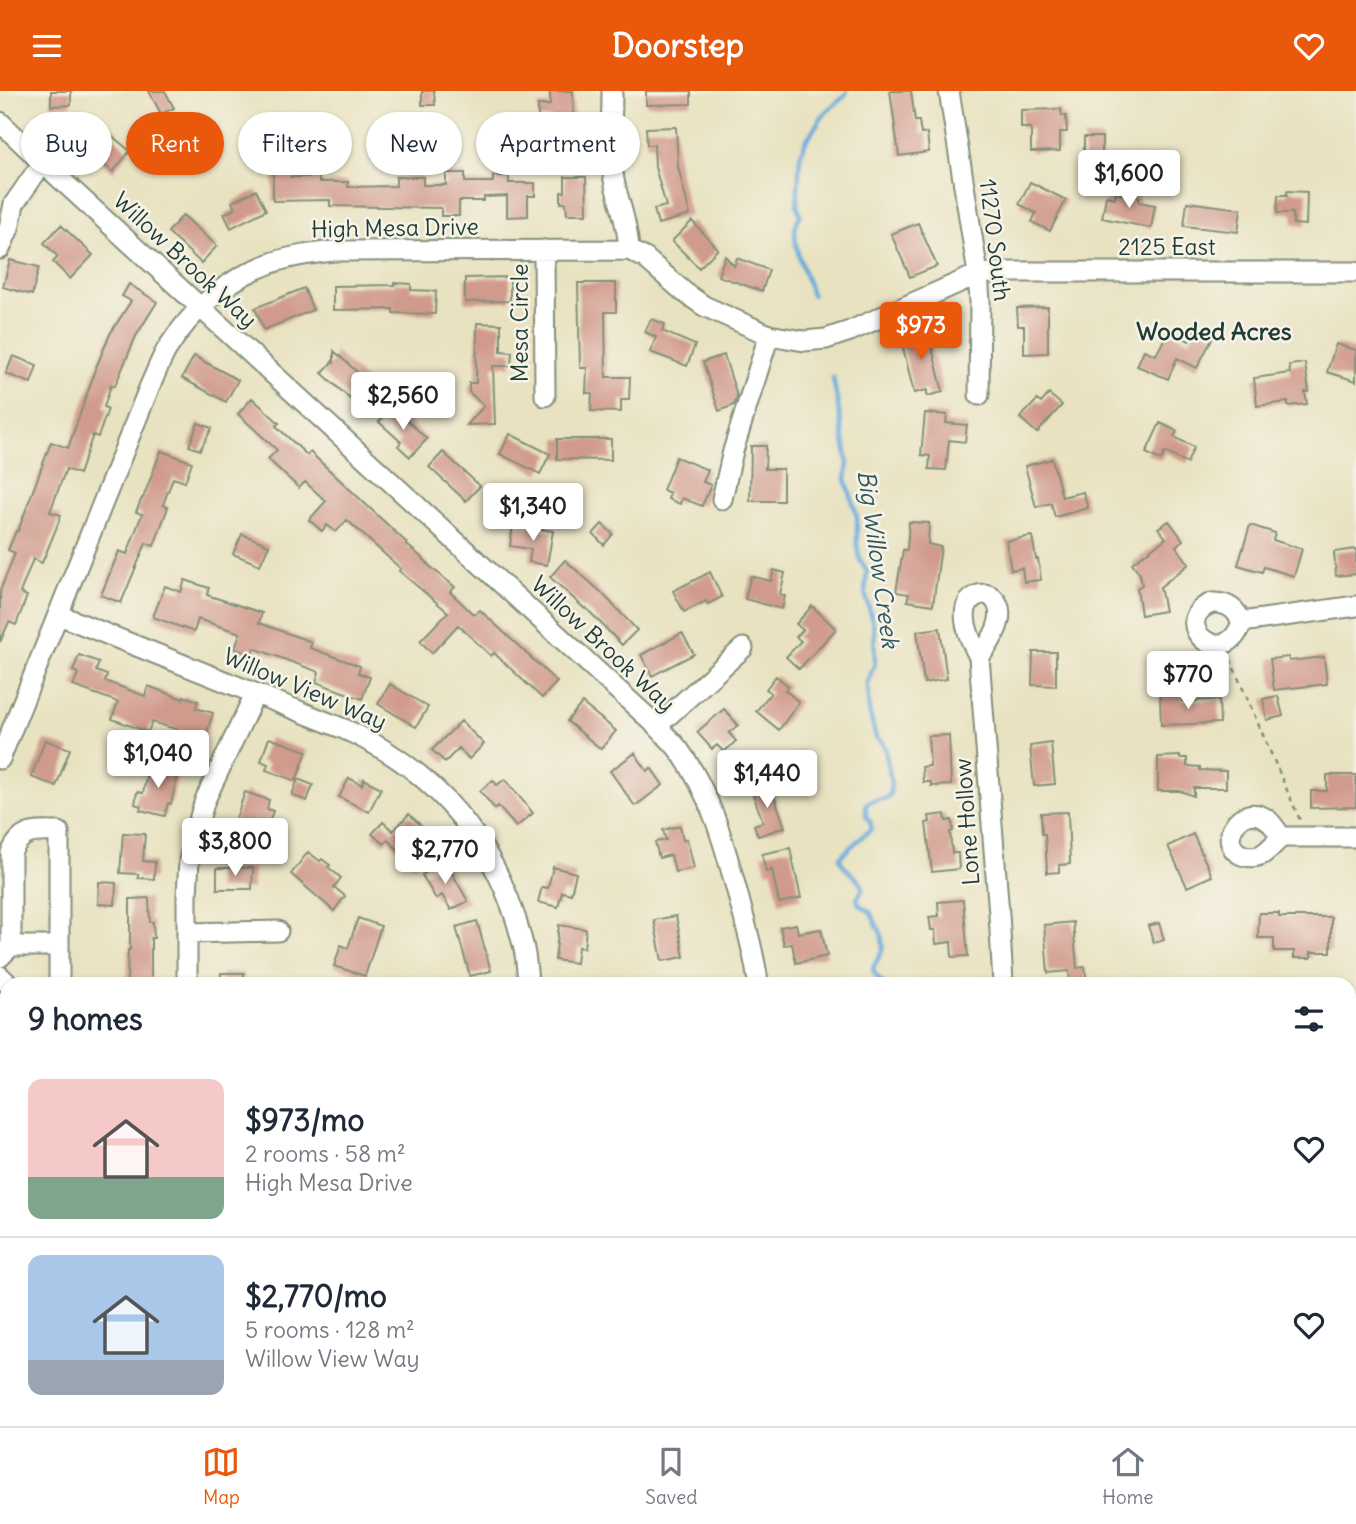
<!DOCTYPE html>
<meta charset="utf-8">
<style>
:root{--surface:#fff;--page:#f6f6f7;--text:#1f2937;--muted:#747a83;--line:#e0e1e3;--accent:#ea580c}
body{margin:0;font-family:Delius,sans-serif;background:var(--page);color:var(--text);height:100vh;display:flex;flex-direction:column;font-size:26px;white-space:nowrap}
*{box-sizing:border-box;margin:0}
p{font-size:23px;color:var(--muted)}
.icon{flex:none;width:38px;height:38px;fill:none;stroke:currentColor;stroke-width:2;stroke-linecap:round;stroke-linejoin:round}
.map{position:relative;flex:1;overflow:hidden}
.side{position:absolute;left:0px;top:886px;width:1356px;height:450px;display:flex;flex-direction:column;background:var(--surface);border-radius:21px 21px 0 0;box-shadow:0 2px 5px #0004}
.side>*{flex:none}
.banner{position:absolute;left:21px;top:21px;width:700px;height:63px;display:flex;gap:14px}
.price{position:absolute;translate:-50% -60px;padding:0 16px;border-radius:7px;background:#fff;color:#222;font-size:23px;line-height:46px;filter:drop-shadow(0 2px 4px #0008)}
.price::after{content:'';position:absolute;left:50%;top:42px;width:21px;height:16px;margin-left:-10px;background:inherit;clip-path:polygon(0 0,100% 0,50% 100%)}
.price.active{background:var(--accent);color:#fff}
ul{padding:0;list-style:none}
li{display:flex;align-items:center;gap:21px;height:175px;padding:0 28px}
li+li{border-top:2px solid var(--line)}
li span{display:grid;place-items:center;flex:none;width:196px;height:140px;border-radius:14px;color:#555}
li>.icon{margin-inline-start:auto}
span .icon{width:84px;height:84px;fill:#fffc;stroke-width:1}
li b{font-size:30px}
h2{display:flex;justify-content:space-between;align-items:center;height:84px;padding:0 28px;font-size:30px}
.tag{padding:0 24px;border-radius:32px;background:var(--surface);box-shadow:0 2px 5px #0004;font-size:24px;line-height:63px}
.tag.active{background:var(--accent);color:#fff}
header{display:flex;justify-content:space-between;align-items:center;height:91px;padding:0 28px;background:var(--accent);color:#fff;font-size:32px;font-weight:700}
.tabs{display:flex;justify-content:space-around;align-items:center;height:98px;border-top:2px solid var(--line);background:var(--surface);font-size:19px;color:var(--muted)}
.tabs a{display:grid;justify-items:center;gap:4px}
.tabs .active{color:var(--accent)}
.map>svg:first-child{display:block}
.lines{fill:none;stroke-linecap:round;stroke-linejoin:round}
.stream{stroke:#65aada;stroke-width:4.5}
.building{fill:#d09a8c}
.minor-casing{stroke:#84907a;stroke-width:23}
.path{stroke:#84907a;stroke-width:2.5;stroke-dasharray:5 5;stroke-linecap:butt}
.minor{stroke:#fff;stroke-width:19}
.labels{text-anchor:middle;stroke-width:5;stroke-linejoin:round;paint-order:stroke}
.street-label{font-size:23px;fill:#1f3d34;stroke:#f7f3e8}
.neighbourhood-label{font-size:24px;font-weight:bold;fill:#1f3d34;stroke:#f7f3e8}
.water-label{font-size:24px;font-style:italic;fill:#30585e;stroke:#f7f3e8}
</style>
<header><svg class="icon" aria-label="menu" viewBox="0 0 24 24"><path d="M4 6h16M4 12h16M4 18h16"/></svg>Doorstep<svg class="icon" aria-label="heart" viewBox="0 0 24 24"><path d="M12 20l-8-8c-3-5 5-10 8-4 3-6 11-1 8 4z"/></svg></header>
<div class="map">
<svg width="1356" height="1335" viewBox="0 0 1356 1335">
<rect width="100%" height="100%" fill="#f7f3e8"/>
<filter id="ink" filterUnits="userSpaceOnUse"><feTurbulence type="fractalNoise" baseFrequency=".0143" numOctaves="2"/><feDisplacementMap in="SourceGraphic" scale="14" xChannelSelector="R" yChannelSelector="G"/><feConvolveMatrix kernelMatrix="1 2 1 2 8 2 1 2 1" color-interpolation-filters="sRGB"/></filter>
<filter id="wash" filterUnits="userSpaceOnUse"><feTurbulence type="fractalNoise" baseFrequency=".00686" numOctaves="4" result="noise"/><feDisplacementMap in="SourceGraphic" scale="28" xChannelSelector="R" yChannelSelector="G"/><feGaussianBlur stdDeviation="1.57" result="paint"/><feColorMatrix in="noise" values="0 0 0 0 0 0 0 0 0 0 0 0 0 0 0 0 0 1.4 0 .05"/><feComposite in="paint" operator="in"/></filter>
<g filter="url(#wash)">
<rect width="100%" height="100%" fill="#e8e2c0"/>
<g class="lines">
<path class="stream" d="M812 204C806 182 785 143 801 124L797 115 800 65 806 50 821 27 829 18 844 6 847 0
M833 286 848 372 846 388 857 426V454L860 469 867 480 865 501 874 537 875 572 867 592 869 620 876 647 882 651 885 657 891 691 890 703 887 707 871 710 866 713V725L871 732V738L844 762 840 767C844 781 859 784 863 797L857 808 859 813 870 821 881 842 883 854 882 860 873 877 874 882 883 892
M828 1335 830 1328"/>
</g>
<g id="blocks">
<path class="building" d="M51 0H71V14L51 15Z
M149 0H165L174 17 161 23Z
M422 0H434L435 14H422Z
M550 0H573L574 45H579L580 63H560V37H552V27H538V14H550Z
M646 0H691V13L646 14Z
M890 0H911L915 30H919L921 43 927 42 929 61 899 65Z
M1061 18 1062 25H1066L1067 41H1060V60L1031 61V37H1021V19Z
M88 25 130 60 113 81 71 46Z
M676 36 678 75 690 124 658 133 654 118 666 115 655 76 654 54H647L646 37Z
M1084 46H1102V67L1084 68Z
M273 77H291V86H319V91H348V96L396 95V86H423V94H446V82H465V91H493V85H509V92H535V105H528V125L507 126V105L484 106V110H459V125H441V117L330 115V109L273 110Z
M565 86H586L587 123H567L566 112H561V101H565Z
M1030 91 1066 109 1050 140 1032 131 1036 122 1019 113Z
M256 99 266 119 231 137 224 123 235 118 232 111Z
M1287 100 1307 101 1306 134 1293 133V122H1277L1278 104H1287Z
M1116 102 1139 106V111L1155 114 1151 137 1102 127 1106 105 1115 107Z
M1187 111 1241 118 1238 141 1184 135Z
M183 124 217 155 201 172 168 141Z
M692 130 718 158 699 177 672 150Z
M918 132 937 175 910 186 891 143Z
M61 134 93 164 70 188 53 171 58 166 44 152Z
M725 165 734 175 737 167 769 179 762 200 718 185Z
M10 169 39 176 32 204 3 196Z
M510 186V210L465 211V187Z
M394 192 411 193V199L436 200 435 223 393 222V218L333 219V195L394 194Z
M578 192H616V221H605L606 286H630L629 309H621V321L591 320 592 302H586L587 277H580Z
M129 193 157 211 136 245 115 295 111 294 104 316 108 318 98 346 93 344 79 383 66 378 50 421 61 424 56 438 42 472 33 468 20 502 27 505 16 534 9 531 0 551V500L15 462 8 459 16 440H18L51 351 68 357 93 286H92L110 243 131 210 122 205Z
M304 197 313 219 264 239 255 217Z
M1048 216V262L1024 263V235H1018L1017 217Z
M651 228 665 233 662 240 695 254 687 275 650 261 656 246 645 241Z
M477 232 501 233V260L512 261 511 275H493L495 333 467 334 484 315 469 301V292H476Z
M1197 235 1214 244 1197 277 1177 267 1168 288 1137 275 1144 259 1156 264 1169 239 1189 250Z
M927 237 943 301 927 305V299L914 302 900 244Z
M1336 253 1356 259V290L1327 281Z
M334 260 378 300 361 318 322 282 333 270 334 273Z
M724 264 737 305 734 314 719 320 703 271Z
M13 265 37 274 31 292 6 283Z
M194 265 238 289 226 311 182 287Z
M1305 272 1309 301H1305L1307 313 1288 315V311L1257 315 1254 287 1290 282 1289 274Z
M1049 303 1062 314 1037 342 1020 327 1037 309 1041 312Z
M252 307 279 332 276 335 307 364 310 361 407 452 406 453 428 472 427 473 455 496 450 501 474 524 480 519 557 591 542 607 494 562 491 565 458 534 432 562 420 550 448 521 399 480 401 478 347 429 336 441 327 434 322 440 309 429 326 410 305 391 299 397 268 368 277 359 238 323Z
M393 316 427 348 410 366 398 355 401 351 379 331Z
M925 322 947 324 946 332 967 334 965 351 949 349 946 379 929 378 930 365 921 364Z
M198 332 212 337 200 359 189 355Z
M1160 332 1177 340 1174 346 1194 356 1187 372 1165 361 1161 369 1146 362Z
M510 343 550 363 540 383 500 363Z
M557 348H611V369L557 368Z
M751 355H766L765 378H783V410H750Z
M161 360 192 371 185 391 173 387 163 414 168 416 154 455 146 452 121 512 101 504 119 460 127 463 142 423 136 421 142 407H143Z
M443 361 480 395 466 410 429 376Z
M676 366 708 379 703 391 711 394 702 415 682 407 680 413 668 408 670 402 663 399Z
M1052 368 1062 406 1083 401 1088 417 1055 426 1051 412 1036 416 1025 375Z
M1169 430 1183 449 1176 455 1189 473 1160 496 1165 520 1141 524 1137 497 1142 494 1140 483 1132 472 1166 447 1158 437Z
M909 431 929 432 928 453 941 456 933 514 907 510 909 503 896 501 903 459H907Z
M602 433 613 443 604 454 593 443Z
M513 434 553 440 547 474 529 471 531 458 510 455Z
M1250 434 1275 442 1273 449 1302 458 1294 485 1264 476 1262 481 1238 474Z
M242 443 269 454 260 474 233 463Z
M1032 445 1036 468H1038L1041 489 1024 491 1022 477 1011 479 1006 450Z
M1356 458V483L1336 485 1334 461Z
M565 469 601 501 637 539 622 554 586 517 585 518 550 486Z
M774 479 785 482 780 503 785 505 782 518 745 508 751 485 771 490Z
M710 481 722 506 708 513 706 510 684 521 673 500Z
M185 489 209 497 207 504 262 522 259 532 312 551 310 557 360 575 358 582 370 586 362 608 316 591 319 581 254 557 252 564 235 558 240 542 198 528 194 541 153 526 165 495 181 501Z
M812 515 836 538 799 578 786 566 801 550 796 546 803 539 796 533Z
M940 537 947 588 924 592 917 540Z
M682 542 694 563 652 585 641 564Z
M1033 561H1056V595L1032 594Z
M79 564 99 571 96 580 107 584 105 590 145 605 148 595 183 608 184 605 198 610 196 617 213 622 205 647 152 631 148 641 112 628 118 611 73 595 78 582 73 580Z
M1289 566V570L1324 566 1327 593 1274 599 1270 568Z
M776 585 788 595 785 599 799 611 779 639 756 620 771 602 766 598Z
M390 593 428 616 416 636 378 613Z
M1182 602V610L1219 609 1220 632 1161 634 1160 603Z
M1278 605 1283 625 1267 629 1263 608Z
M582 612 616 640 601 658 567 630Z
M724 618 738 634 729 642 736 650 724 661 717 654 712 658 697 641Z
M461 630 484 653 469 668 459 657 445 671 432 659Z
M949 644 951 694 931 695V691H923L922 676 930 675 928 645Z
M269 647 307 660 296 690 266 679 268 673 261 670Z
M45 649 70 658 56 695 31 686Z
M1051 652 1055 693 1034 695 1030 655Z
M635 662 647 680 651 677 663 694 635 715 610 680Z
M1180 665V667H1187V675L1200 676V679L1226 680V697H1194V705L1180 700H1158V666Z
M158 672 179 677 171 713 168 712 165 725 140 719 141 715 135 713 137 701 143 702 147 682 155 683Z
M1327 684H1356V716L1311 717V700H1327Z
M349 687 362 694 364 688 381 697 369 721 339 706Z
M298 688 313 694 307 710 292 704Z
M505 688 533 722 516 736 498 715 495 718 480 700 493 689 497 694Z
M769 691 785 736 758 745 754 734 763 731 751 698Z
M245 701 269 709 267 718 273 720 267 737 257 733 252 749 231 742Z
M1068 721 1070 773 1059 774V781L1047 782 1045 743H1042L1041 722Z
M409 723 437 750 414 775 388 749 384 753 372 743 383 731 393 740Z
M945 723 946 730 952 729 953 740 950 741 952 762H958L959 778 932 781 926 732 930 731 929 725Z
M680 735 683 749 687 748 694 777 675 781 671 764 659 767 655 751 666 749 663 739Z
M123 742 145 743 143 770 155 771 154 788 138 787V783L120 782Z
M1193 743 1212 785 1187 796 1168 755Z
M790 757 801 807 779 812 772 779 766 781 762 763Z
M308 761 320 770 322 768 330 774 328 776 341 787 334 796 345 805 334 820 291 783Z
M445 770 468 810 451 819 442 804 436 808 422 784Z
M553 776 576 782 571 803 562 801 558 816 538 811 542 796 548 797Z
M217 777H253L252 798H217Z
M99 791 116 792 115 814 98 813Z
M149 807 150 831H153L154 847H151V892H127L128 859H130V808Z
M963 809 968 865 952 866 951 851 936 853 935 839H931L929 826 939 825 938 811Z
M1259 822H1279V826H1331V861H1311V867H1294V860H1274V847H1258Z
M676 825 684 866 662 870 654 829Z
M358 827 381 835 365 885 334 875 341 854 348 857Z
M477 830 491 880 470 885 456 836Z
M1073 831 1077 877 1085 876 1087 891 1070 892 1069 880 1048 882 1044 834Z
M1159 832 1164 849 1154 852 1148 835Z
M796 833 798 842 821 838 827 865 796 872 792 853 784 854 780 836Z
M559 834 586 838 584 857 578 856 576 872 555 869Z
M221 882H244V892H221Z"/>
</g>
</g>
<g filter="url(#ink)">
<use href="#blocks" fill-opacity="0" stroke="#84907a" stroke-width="2"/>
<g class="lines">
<g class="minor-casing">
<path id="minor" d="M612 0C612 29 609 60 614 89 619 113 628 133 629 159
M949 0 978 183 980 211 979 304
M0 31 44 73 657 635C664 643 673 651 679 659 712 704 725 756 739 808 746 836 755 864 758 892
M0 158 9 137 14 113 34 84 44 73
M544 159 545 305
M722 408 733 360 769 244
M1212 512C1227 511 1236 518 1242 531 1224 584 1166 530 1212 512Z
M59 524 344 638C435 678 498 753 522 850 526 863 527 878 528 892
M1242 531 1356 515
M979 566C990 553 1011 522 992 506 988 503 981 502 976 505 954 516 971 551 979 566L999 823 1003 892
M657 635 743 557
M0 668 149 297C155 284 160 270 167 258 191 220 226 188 269 173 289 165 311 163 333 160L629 159 645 167 684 201 704 215 769 244 804 250 826 248 850 240 978 183 1010 181H1356
M1282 746C1277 741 1273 733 1268 729 1239 707 1213 756 1245 765 1250 766 1256 766 1261 764 1269 760 1275 751 1282 746H1356
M187 842 278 840
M11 855H59
M0 866 11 855V762C22 737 36 741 59 741V892
M0 885 7 892
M187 892V803L189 770 196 739 205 709 255 603
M319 1328 320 1335
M527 1335 528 1328
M693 1335 696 1328
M974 1335 975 1328
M1262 1335 1263 1328"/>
</g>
<path class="path" d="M1230 568 1300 729
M1349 983 1356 970
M1349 1160H1356"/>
<use href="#minor" class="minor"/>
</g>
</g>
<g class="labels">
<g class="street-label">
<text transform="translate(395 137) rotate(-1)" y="8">High Mesa Drive</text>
<text transform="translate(995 149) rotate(83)" y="8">11270 South</text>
<text x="1167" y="164">2125 East</text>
<text transform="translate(185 169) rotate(43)" y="8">Willow Brook Way</text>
<text transform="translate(520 232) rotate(-90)" y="8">Mesa Circle</text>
<text transform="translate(603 553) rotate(43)" y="8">Willow Brook Way</text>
<text transform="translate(305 598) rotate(23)" y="8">Willow View Way</text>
<text transform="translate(967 731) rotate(-94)" y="8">Lone Hollow</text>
</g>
<g class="neighbourhood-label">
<text x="1214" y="249">Wooded Acres</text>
</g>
<g class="water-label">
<text transform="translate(878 468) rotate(82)" y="8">Big Willow Creek</text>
</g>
</g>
</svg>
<b class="price" style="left:1129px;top:119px">$1,600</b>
<b class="price active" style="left:921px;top:271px">$973</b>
<b class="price" style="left:403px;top:341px">$2,560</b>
<b class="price" style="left:533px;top:452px">$1,340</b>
<b class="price" style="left:1188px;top:620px">$770</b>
<b class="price" style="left:158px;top:699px">$1,040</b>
<b class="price" style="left:767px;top:719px">$1,440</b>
<b class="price" style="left:235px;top:787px">$3,800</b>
<b class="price" style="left:445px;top:795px">$2,770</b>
<div class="banner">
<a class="tag">Buy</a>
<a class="tag active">Rent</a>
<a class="tag">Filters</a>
<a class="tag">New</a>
<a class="tag">Apartment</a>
</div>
<section class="side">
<h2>9 homes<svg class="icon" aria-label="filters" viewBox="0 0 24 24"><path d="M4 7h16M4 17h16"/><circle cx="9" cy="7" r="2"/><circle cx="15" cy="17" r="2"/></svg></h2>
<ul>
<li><span style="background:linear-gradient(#f6c9c9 70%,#7fa58c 0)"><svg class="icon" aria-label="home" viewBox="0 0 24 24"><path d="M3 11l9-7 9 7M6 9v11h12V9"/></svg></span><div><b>$973/mo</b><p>2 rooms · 58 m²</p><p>High Mesa Drive</p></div><svg class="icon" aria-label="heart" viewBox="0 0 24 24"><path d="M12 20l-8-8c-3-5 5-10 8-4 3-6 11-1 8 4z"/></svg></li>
<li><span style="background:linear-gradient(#a9c7e8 75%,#9aa5b1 0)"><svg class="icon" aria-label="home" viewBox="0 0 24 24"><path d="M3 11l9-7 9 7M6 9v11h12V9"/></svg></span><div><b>$2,770/mo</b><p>5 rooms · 128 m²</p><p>Willow View Way</p></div><svg class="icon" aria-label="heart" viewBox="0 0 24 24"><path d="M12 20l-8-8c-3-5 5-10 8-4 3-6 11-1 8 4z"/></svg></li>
</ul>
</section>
</div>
<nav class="tabs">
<a class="active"><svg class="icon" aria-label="map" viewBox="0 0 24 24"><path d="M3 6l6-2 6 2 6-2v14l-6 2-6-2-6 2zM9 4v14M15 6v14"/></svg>Map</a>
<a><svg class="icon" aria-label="saved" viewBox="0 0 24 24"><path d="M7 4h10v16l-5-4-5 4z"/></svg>Saved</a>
<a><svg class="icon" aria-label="home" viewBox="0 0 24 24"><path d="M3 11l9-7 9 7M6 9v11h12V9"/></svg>Home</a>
</nav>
